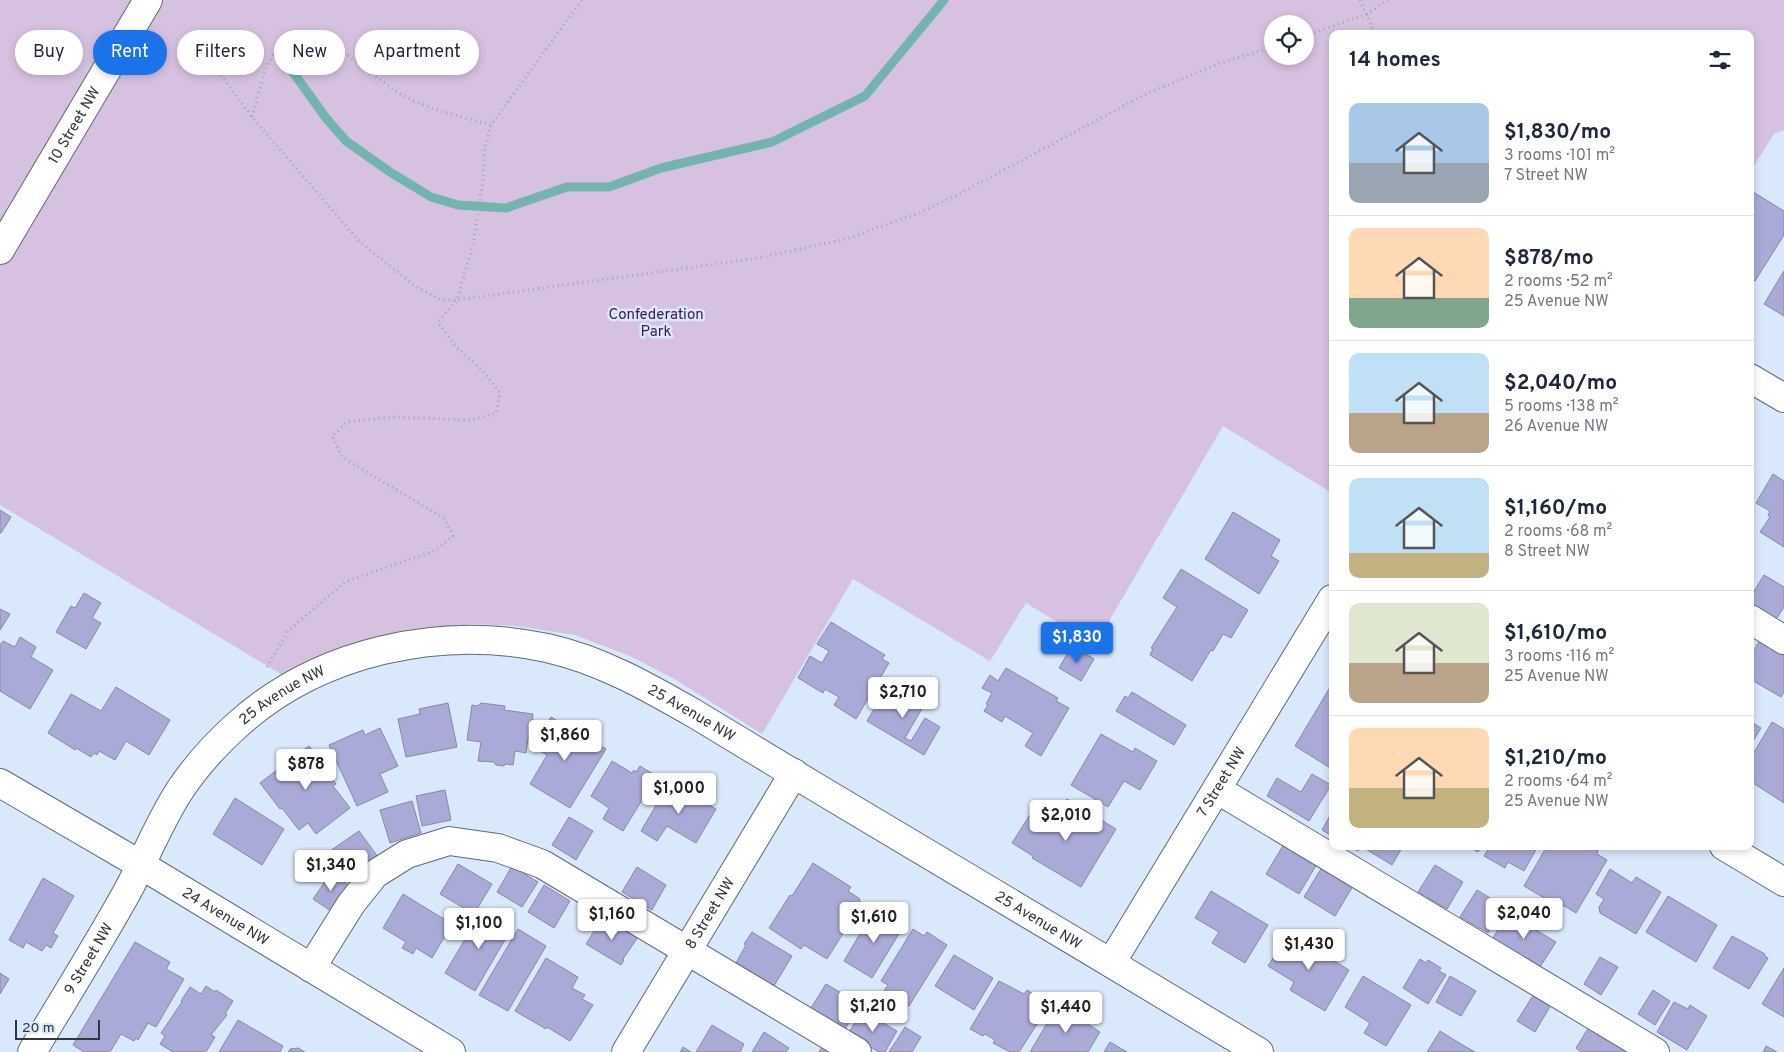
<!DOCTYPE html>
<meta charset="utf-8">
<style>
:root{--surface:#fff;--page:#f2f2f3;--text:#1f2937;--muted:#747a83;--line:#e0e1e3;--accent:#1a73e8}
body{margin:0;font-family:Overpass,sans-serif;background:var(--page);color:var(--text);height:100vh;display:flex;flex-direction:column;font-size:19px;white-space:nowrap}
*{box-sizing:border-box;margin:0}
p{font-size:16px;color:var(--muted)}
.icon{flex:none;width:28px;height:28px;fill:none;stroke:currentColor;stroke-width:2;stroke-linecap:round;stroke-linejoin:round}
.map{position:relative;flex:1;overflow:hidden}
.details{position:absolute;left:1329px;top:30px;width:425px;height:820px;display:flex;flex-direction:column;background:var(--surface);border-radius:10px;box-shadow:0 2px 8px #0003}
.details>*{flex:none}
.guide{position:absolute;left:15px;top:30px;width:475px;height:45px;display:flex;gap:10px}
.controls{position:absolute;left:1264px;top:15px;display:grid;gap:10px}
.controls a{display:grid;place-items:center;width:50px;height:50px;border-radius:50%;background:var(--surface);box-shadow:0 2px 8px #0003;font-size:25px}
.scale{position:absolute;left:15px;bottom:12px;width:85px;box-sizing:border-box;padding-left:5px;border:2px solid #31373e;border-top:0;font-size:14px;line-height:18px;white-space:nowrap;color:#31373e;-webkit-text-stroke:4px #d9e8fa;paint-order:stroke}
.price{position:absolute;translate:-50% -42px;padding:0 11px;border-radius:5px;background:#fff;color:#222;font-size:16px;line-height:32px;filter:drop-shadow(0 1px 2px #0008)}
.price::after{content:'';position:absolute;left:50%;top:30px;width:15px;height:11px;margin-left:-8px;background:inherit;clip-path:polygon(0 0,100% 0,50% 100%)}
.price.selected{background:var(--accent);color:#fff}
ul{padding:0;list-style:none}
li{display:flex;align-items:center;gap:15px;height:125px;padding:0 20px}
li+li{border-top:1px solid var(--line)}
li span{display:grid;place-items:center;flex:none;width:140px;height:100px;border-radius:10px;color:#555}
li>.icon{margin-inline-start:auto}
span .icon{width:60px;height:60px;fill:#fffc;stroke-width:1}
li b{font-size:21px}
h2{display:flex;justify-content:space-between;align-items:center;height:60px;padding:0 20px;font-size:21px}
.tag{padding:0 18px;border-radius:22px;background:var(--surface);box-shadow:0 2px 8px #0003;font-size:18px;line-height:45px}
.tag.selected{background:var(--accent);color:#fff}
.map>svg:first-child{display:block}
.green{fill:#d7c1e0;fill-rule:evenodd}
.lines{fill:none;stroke-linecap:round;stroke-linejoin:round}
.stream{stroke:#73b4ae;stroke-width:9}
.building{fill:#aaaad9;stroke:#89899d}
.minor-casing{stroke:#5d6b7a;stroke-width:30}
.path{stroke:#9ba7b5;stroke-width:3;stroke-dasharray:1 4;stroke-linecap:butt}
.minor{stroke:#fff;stroke-width:28}
.labels{text-anchor:middle;stroke-width:5;stroke-linejoin:round;paint-order:stroke}
.street-label{font-size:15px;fill:#31373e;stroke:#d9e8fa}
.park-label{font-size:15px;fill:#3f194c;stroke:#d9e8fa}
</style>
<div class="map">
<svg width="1784" height="1052" viewBox="0 0 1784 1052">
<rect width="100%" height="100%" fill="#d9e8fa"/>
<path class="green" d="M0 0H1784V130L1774 134 1750 172V34H1332V493L1223 426 1095 645 1026 603 990 661 853 579 762 734 676 680 630 656 575 635 516 626 471 624 416 631 284 676 0 505ZM1272 24H1305V56H1272Z"/>
<g class="lines">
<path class="stream" d="M290 68 326 118 346 141 390 172 431 197 458 205 506 208 567 187H609L661 168 772 142 865 96 944 0"/>
</g>
<path class="building" d="M1750 190 1784 211V235L1755 281 1750 278Z
M1784 271V316L1764 304Z
M1773 474 1784 481V547L1760 532 1770 517 1768 515 1770 511 1756 503Z
M0 510 11 517 1 533H0Z
M1233 512 1280 540 1271 556 1279 561 1259 594 1205 559Z
M1181 569 1248 610 1231 638 1223 634 1213 651 1211 650 1192 681 1150 655 1153 649 1151 648 1177 607 1163 598Z
M1764 575 1784 587V607L1775 621 1750 606V598Z
M84 593 101 603 92 618 101 623 86 649 56 632 71 606 75 608Z
M0 609 10 614 0 630Z
M831 622 885 655 882 659 889 663 856 719 834 705 839 697 825 689 823 693 798 678 810 656 822 663 829 651 817 644Z
M20 637 36 647 31 657 53 670 30 709 0 691V645L3 641 15 647Z
M1760 640 1784 654V692L1781 697 1750 679V657Z
M1072 646 1094 659 1081 681 1059 668Z
M1006 668 1058 698 1056 701 1069 708 1041 756 1025 746 1033 733 1005 716 1002 722 984 711 988 705 986 704 992 693 982 688 990 675 998 681Z
M889 684 924 705 905 738 911 741 925 718 940 727 924 755 867 721Z
M1332 684V769L1295 746Z
M116 687 170 720 149 755 126 741 115 760 99 751 97 755 94 753 91 757 76 748 75 750 48 733 71 694 101 711Z
M1132 692 1186 725 1174 745 1116 711 1125 696 1128 698Z
M448 703 457 747 406 757 398 719 420 714 419 709Z
M481 703 505 706 504 710 533 714 531 739H528L526 753 515 751 513 765 506 764 504 766 496 765 494 762 478 761 481 742 467 740 472 705 477 706Z
M551 717 606 749 570 808 530 784 547 755 533 747Z
M1750 721 1761 728 1750 746Z
M1772 722 1784 729V803L1750 781V759Z
M380 728 398 766 380 774 388 792 357 806 329 745 363 730 365 735Z
M1101 734 1133 752 1135 748 1157 761 1140 790 1124 781 1108 807 1071 785Z
M309 746 329 770 327 772 336 784 333 786 350 808 316 834 308 823 299 830 282 808 280 809 260 783 277 770V764L287 757 292 758Z
M612 761 632 773 634 770 636 772 640 766 658 777 653 785 652 784 623 831 603 819 609 808 591 796Z
M1312 774 1331 785 1309 821 1267 796 1277 778 1301 792Z
M670 782 716 809 696 843 667 826 657 841 641 831Z
M445 790 451 820 422 826 416 796Z
M235 798 284 829 262 865 213 834Z
M1067 799 1116 829 1081 887 1032 858 1033 856 1012 843 1031 813 1051 825Z
M412 801 421 833 390 843 380 810Z
M1332 812V836L1322 830Z
M569 817 593 831 576 860 552 845Z
M359 831 378 857 350 878 330 851Z
M1284 844 1317 864 1299 894 1266 874Z
M1349 846H1361L1358 851Z
M1366 846H1403L1392 865 1364 848Z
M1467 846H1482L1478 852Z
M1490 846H1538L1524 871 1508 862 1505 868 1484 856Z
M1547 846H1591L1598 851 1597 854 1607 860 1576 913 1551 898 1549 901 1524 886Z
M813 863 851 887 848 891 860 899 859 901 862 903 827 959 804 945 801 949 769 928 790 895 792 896Z
M458 864 492 884 474 914 440 894Z
M1435 865 1463 882 1447 909 1418 892Z
M512 866 538 882 522 907 497 892Z
M637 867 666 885 652 910 622 892Z
M1322 867 1353 886 1335 916 1304 897Z
M1610 869 1632 883 1636 877 1661 892 1636 934 1600 913 1599 907 1604 899 1596 894Z
M331 873 348 885 331 911 313 899Z
M43 878 74 896 53 933 58 936 51 948 46 945 42 951 26 942 23 948 9 940Z
M544 885 570 901 554 928 528 912Z
M1477 890 1505 907 1488 933 1460 917Z
M1211 891 1268 925 1245 963 1212 943 1219 932 1195 918Z
M403 894 452 924 432 958 416 948 413 954 402 948 406 942 383 928Z
M1668 896 1717 925 1696 962 1646 932Z
M483 909 513 926 475 991 445 973Z
M872 913 883 920 887 913 905 924 872 978 844 961Z
M1508 913 1556 942 1540 967 1493 938Z
M603 917 638 937 623 959 624 960 621 965 586 944Z
M518 929 546 946 508 1011 479 995Z
M913 929 924 936 927 932 947 945 909 1006 884 991 888 985 881 981Z
M752 932 792 956 774 986 736 963 746 945 744 944Z
M1289 933 1349 970 1325 1011 1290 990 1294 982 1268 966Z
M1732 936 1765 954 1764 955 1768 958 1749 989 1713 968Z
M135 942 170 962 166 969 184 979 156 1027 148 1023 138 1040 136 1038 134 1041 121 1034 110 1052H84L73 1045Z
M954 955 993 978 974 1010 935 986Z
M1600 957 1618 967 1601 995 1584 984Z
M546 958 578 977 572 988 585 995 582 999 593 1005 570 1041 547 1027 546 1029 515 1011Z
M1420 959 1426 963 1428 960 1441 968 1439 971 1446 975 1428 1004 1403 988Z
M1784 968V1017L1762 1004Z
M0 973 9 979 0 994Z
M1363 976 1411 1005 1386 1046 1364 1033 1370 1023 1345 1007Z
M1450 976 1476 991 1461 1016 1436 1002Z
M999 981 1024 994 1027 990 1050 1004 1019 1052H1010L993 1043 995 1040 985 1034 983 1036 970 1029Z
M826 984 860 1004 845 1029 811 1008Z
M206 986 215 992 216 990 233 1001 225 1014 227 1015 211 1035 215 1037 206 1052H173L160 1044 165 1036 161 1033 182 1002 181 1001 190 987 201 994Z
M1653 990 1670 1001 1655 1025 1638 1014Z
M1534 994 1551 1005 1535 1032 1517 1021Z
M1674 1002 1688 1009 1690 1005 1707 1016 1687 1050 1657 1032Z
M1058 1005 1087 1021 1086 1023 1100 1032 1088 1052H1030Z
M862 1011 897 1031 885 1052H879L848 1034Z
M238 1020 283 1046 280 1052H219Z
M1592 1022 1640 1052H1581L1576 1048Z
M712 1025 744 1044 740 1052H696Z
M905 1027 921 1037 912 1052H889Z
M1440 1031 1466 1047 1475 1052H1427Z
M764 1032 789 1048 786 1052H752Z
M1110 1042 1127 1052H1104Z
M1766 1046 1777 1052H1763Z
M683 1047 691 1052H680Z
M822 1047 830 1052H819Z
M298 1048 305 1052H288L290 1049Z"/>
<g class="lines">
<g class="minor-casing">
<g id="minor">
<path id="s1" d="M0 250 148 0"/>
<path d="M1750 378 1784 398"/>
<path d="M1750 619 1784 640"/>
<path id="s2" d="M0 783 141 865 451 1052"/>
<path d="M1218 790 1655 1052"/>
<path d="M1724 846 1784 882"/>
<path id="s3" d="M1111 963 1332 599"/>
<path d="M311 968 351 904 375 874 407 854 449 841 498 848 542 864 857 1052"/>
<path id="s4" d="M32 1052C64 999 97 946 127 892 145 859 159 822 180 790 196 766 215 745 236 726 318 651 440 625 547 648 601 660 648 687 695 714 735 738 774 762 814 786 962 874 1111 963 1259 1052"/>
<path id="s5" d="M626 1052 794 773"/>
</g>
</g>
<path class="path" d="M1360 0 1375 34
M1305 36 1367 14 1388 0
M218 71 252 117 359 241 415 286 441 300H457L758 258 846 239 919 213 959 194 1148 93 1218 64 1272 47
M252 117C257 101 262 75 269 62 305 0 365 74 404 96 430 110 462 117 491 125
M267 667 288 631 345 582 436 550 453 536 445 519 342 457 332 436 347 422 391 417 471 420 496 413 500 393 482 370 456 347 438 322 457 300 473 245 483 181 484 151 491 125 582 0"/>
<use href="#minor" class="minor"/>
</g>
<g class="labels">
<g class="street-label">
<text dy="5" stroke="none"><textPath href="#s1" startOffset="145">10 Street NW</textPath></text>
<text dy="5" stroke="none"><textPath href="#s4" startOffset="442">25 Avenue NW</textPath></text>
<text dy="5" stroke="none"><textPath href="#s4" startOffset="878">25 Avenue NW</textPath></text>
<text dy="5" stroke="none"><textPath href="#s3" startOffset="212">7 Street NW</textPath></text>
<text dy="5" stroke="none"><textPath href="#s5" startOffset="162">8 Street NW</textPath></text>
<text dy="5" stroke="none"><textPath href="#s2" startOffset="262">24 Avenue NW</textPath></text>
<text dy="5" stroke="none"><textPath href="#s4" startOffset="1282">25 Avenue NW</textPath></text>
<text dy="5" stroke="none"><textPath href="#s4" startOffset="109">9 Street NW</textPath></text>
</g>
<g class="park-label">
<text x="656" y="319">Confederation<tspan x="656" dy="17">Park</tspan></text>
</g>
</g>
</svg>
<div class="controls">
<a><svg class="icon" aria-label="locate" viewBox="0 0 24 24"><circle cx="12" cy="12" r="6"/><path d="M12 2v4M12 18v4M2 12h4M18 12h4"/></svg></a>
</div>
<div class="scale">20 m</div>
<b class="price selected" style="left:1077px;top:664px">$1,830</b>
<b class="price" style="left:903px;top:719px">$2,710</b>
<b class="price" style="left:565px;top:762px">$1,860</b>
<b class="price" style="left:306px;top:791px">$878</b>
<b class="price" style="left:679px;top:815px">$1,000</b>
<b class="price" style="left:1066px;top:842px">$2,010</b>
<b class="price" style="left:331px;top:892px">$1,340</b>
<b class="price" style="left:1524px;top:940px">$2,040</b>
<b class="price" style="left:612px;top:941px">$1,160</b>
<b class="price" style="left:874px;top:944px">$1,610</b>
<b class="price" style="left:479px;top:950px">$1,100</b>
<b class="price" style="left:1309px;top:971px">$1,430</b>
<b class="price" style="left:873px;top:1033px">$1,210</b>
<b class="price" style="left:1066px;top:1034px">$1,440</b>
<div class="guide">
<a class="tag">Buy</a>
<a class="tag selected">Rent</a>
<a class="tag">Filters</a>
<a class="tag">New</a>
<a class="tag">Apartment</a>
</div>
<section class="details">
<h2>14 homes<svg class="icon" aria-label="filters" viewBox="0 0 24 24"><path d="M4 7h16M4 17h16"/><circle cx="9" cy="7" r="2"/><circle cx="15" cy="17" r="2"/></svg></h2>
<ul>
<li><span style="background:linear-gradient(#a9c7e8 60%,#9aa5b1 0)"><svg class="icon" aria-label="home" viewBox="0 0 24 24"><path d="M3 11l9-7 9 7M6 9v11h12V9"/></svg></span><div><b>$1,830/mo</b><p>3 rooms · 101 m²</p><p>7 Street NW</p></div></li>
<li><span style="background:linear-gradient(#ffd9b3 70%,#7fa58c 0)"><svg class="icon" aria-label="home" viewBox="0 0 24 24"><path d="M3 11l9-7 9 7M6 9v11h12V9"/></svg></span><div><b>$878/mo</b><p>2 rooms · 52 m²</p><p>25 Avenue NW</p></div></li>
<li><span style="background:linear-gradient(#bfe0f5 60%,#b9a48a 0)"><svg class="icon" aria-label="home" viewBox="0 0 24 24"><path d="M3 11l9-7 9 7M6 9v11h12V9"/></svg></span><div><b>$2,040/mo</b><p>5 rooms · 138 m²</p><p>26 Avenue NW</p></div></li>
<li><span style="background:linear-gradient(#bfe0f5 75%,#c2b280 0)"><svg class="icon" aria-label="home" viewBox="0 0 24 24"><path d="M3 11l9-7 9 7M6 9v11h12V9"/></svg></span><div><b>$1,160/mo</b><p>2 rooms · 68 m²</p><p>8 Street NW</p></div></li>
<li><span style="background:linear-gradient(#dfe7d0 60%,#b9a48a 0)"><svg class="icon" aria-label="home" viewBox="0 0 24 24"><path d="M3 11l9-7 9 7M6 9v11h12V9"/></svg></span><div><b>$1,610/mo</b><p>3 rooms · 116 m²</p><p>25 Avenue NW</p></div></li>
<li><span style="background:linear-gradient(#ffd9b3 60%,#c2b280 0)"><svg class="icon" aria-label="home" viewBox="0 0 24 24"><path d="M3 11l9-7 9 7M6 9v11h12V9"/></svg></span><div><b>$1,210/mo</b><p>2 rooms · 64 m²</p><p>25 Avenue NW</p></div></li>
</ul>
</section>
</div>
